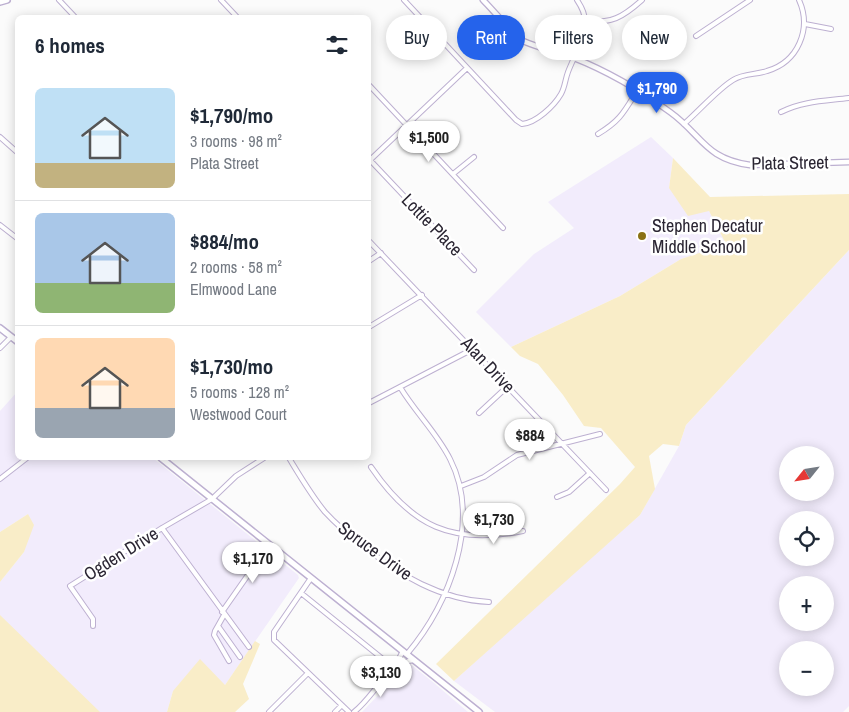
<!DOCTYPE html>
<meta charset="utf-8">
<style>
:root{--surface:#fff;--page:#f6f6f7;--text:#1f2937;--muted:#747a83;--line:#e0e1e3;--accent:#2563eb}
body{margin:0;font-family:"Archivo Narrow",sans-serif;background:var(--page);color:var(--text);height:100vh;display:flex;flex-direction:column;font-size:19px;white-space:nowrap}
*{box-sizing:border-box;margin:0}
p{font-size:16px;color:var(--muted)}
.icon{flex:none;width:28px;height:28px;fill:none;stroke:currentColor;stroke-width:2;stroke-linecap:round;stroke-linejoin:round}
.map{position:relative;flex:1;overflow:hidden}
.side{position:absolute;left:15px;top:15px;width:356px;height:445px;display:flex;flex-direction:column;background:var(--surface);border-radius:8px;box-shadow:0 2px 12px #0003}
.side>*{flex:none}
.banner{position:absolute;left:386px;top:15px;width:388px;height:45px;display:flex;gap:10px}
.needle{width:32px;rotate:240deg}
.tools{position:absolute;left:779px;top:446px;display:grid;gap:10px}
.tools a{display:grid;place-items:center;width:55px;height:55px;border-radius:50%;background:var(--surface);box-shadow:0 2px 12px #0003;font-size:25px}
.price{position:absolute;translate:-50% -42px;padding:0 11px;border-radius:18px;background:#fff;color:#222;font-size:16px;line-height:32px;filter:drop-shadow(0 1px 2px #0008)}
.price::after{content:'';position:absolute;left:50%;top:30px;width:15px;height:11px;margin-left:-8px;background:inherit;clip-path:polygon(0 0,100% 0,50% 100%)}
.price.on{background:var(--accent);color:#fff}
ul{padding:0;list-style:none}
li{display:flex;align-items:center;gap:15px;height:125px;padding:0 20px}
li+li{border-top:1px solid var(--line)}
li span{display:grid;place-items:center;flex:none;width:140px;height:100px;border-radius:8px;color:#555}
li>.icon{margin-inline-start:auto}
span .icon{width:60px;height:60px;fill:#fffc;stroke-width:1}
li b{font-size:21px}
h2{display:flex;justify-content:space-between;align-items:center;height:60px;padding:0 20px;font-size:21px}
.pill{padding:0 18px;border-radius:22px;background:var(--surface);box-shadow:0 2px 12px #0003;font-size:18px;line-height:45px}
.pill.on{background:var(--accent);color:#fff}
.map>svg:first-child{display:block}
.built{fill:#f2ecfc;fill-rule:evenodd}
.green{fill:#f9edc8}
.lines{fill:none;stroke-linecap:round;stroke-linejoin:round}
.minor-casing{stroke:#bdb0d1;stroke-width:6}
.tertiary-casing{stroke:#bdb0d1;stroke-width:7}
.secondary-casing{stroke:#bdb0d1;stroke-width:8}
.minor{stroke:#fff;stroke-width:4}
.tertiary{stroke:#fff;stroke-width:4.5}
.secondary{stroke:#fff;stroke-width:5}
.poi-dot{fill:#8b7215;stroke:#fff;stroke-width:2}
.labels{text-anchor:middle;stroke-width:5;stroke-linejoin:round;paint-order:stroke}
.street-label{font-size:18px;fill:#2b2633;stroke:#fff}
.poi-label{font-size:18px;fill:#2b2633;stroke:#fff;text-anchor:start}
</style>
<div class="map">
<svg width="849" height="712" viewBox="0 0 849 712">
<rect width="100%" height="100%" fill="#fbfbfb"/>
<path class="built" d="M651 137 673 158 669 188 709 211 726 244 681 259 620 296 511 347 476 312 534 254 574 228 548 202Z
M849 250V706L843 712H495L454 681 557 587 640 515 679 446 686 425ZM788 455H825V492H788ZM788 520H825V558H788ZM788 585H825V622H788ZM788 650H825V688H788Z
M17 392 18 458H153L298 575 299 578 225 685 173 691 167 712H71L0 622V582L24 552 28 514 0 532V411Z
M409 663 434 683 468 712H362Z"/>
<path class="green" d="M673 158 710 197 849 194V250L686 425 679 446 663 444 649 456 655 489 640 515 454 681 436 664 620 484 635 467 601 428 584 426 563 395 538 364 520 356 511 347 620 296 681 259 726 244 709 211 688 216 669 188Z
M28 514 34 525 24 552 0 582V532Z
M0 615 100 712H0Z
M255 641 260 644 243 684 249 699 235 712H167L173 691 200 659 225 685Z"/>
<g class="lines">
<g class="minor-casing">
<path id="minor" d="M59 0 76 18
M221 0 238 18
M404 0 516 120 522 124C536 123 554 106 561 94 565 87 565 80 568 72 574 56 585 39 585 21 585 14 581 6 577 0
M585 22C612 23 622 18 642 0
M805 24 831 29
M696 36 750 0
M369 85 503 228
M781 112C803 101 825 101 849 98
M684 124C698 112 718 89 733 80 744 73 756 75 767 71 798 62 812 29 799 0
M598 134C620 121 624 112 637 91
M0 137 18 153
M369 159 474 270
M369 161 467 68
M453 174 474 157
M0 225 18 239
M369 241 606 490
M369 261 381 253
M369 327 422 295
M0 348 11 337
M400 387C415 412 437 433 450 459 482 522 449 604 407 654
M369 403 473 349
M479 413 508 386
M289 458C300 476 311 495 325 512 336 524 349 535 362 545 399 575 441 600 489 602
M371 467C412 527 452 545 523 531
M0 479 27 458
M461 486 484 477 517 455 600 434
M557 497 569 492 590 473
M162 528 249 647
M311 578 274 632V640L349 712
M301 593 394 668
M222 612 269 545
M224 615 215 631 214 635 229 661
M93 626V619L70 586 162 528 212 499 236 476 264 458
M218 626 240 657
M394 668 403 651
M269 712 308 673
M335 712 341 706
M354 712C374 697 388 662 414 660"/>
</g>
<g class="tertiary-casing">
<path id="tertiary" d="M483 0C492 9 515 36 523 41 539 48 557 52 574 58 607 71 641 91 670 112 702 135 705 159 750 165L849 162"/>
</g>
<g class="secondary-casing">
<path id="secondary" d="M0 2 7 0
M0 328 18 342
M161 458 479 712"/>
</g>
<use href="#minor" class="minor"/>
<use href="#tertiary" class="tertiary"/>
<use href="#secondary" class="secondary"/>
</g>
<circle class="poi-dot" cx="642" cy="236" r="5"/>
<g class="labels">
<g class="street-label">
<text transform="translate(790 163) rotate(-1)" y="6">Plata Street</text>
<text transform="translate(432 225) rotate(46)" y="6">Lottie Place</text>
<text transform="translate(488 365) rotate(47)" y="6">Alan Drive</text>
<text transform="translate(375 551) rotate(36)" y="6">Spruce Drive</text>
<text transform="translate(121 554) rotate(-32)" y="6">Ogden Drive</text>
</g>
<g class="poi-label">
<text x="652" y="232">Stephen Decatur<tspan x="652" dy="21">Middle School</tspan></text>
</g>
</g>
</svg>
<div class="tools">
<a><svg class="needle" viewBox="-14 -14 28 28"><path d="M0-13l5 13h-10z" fill="#e53935"/><path d="M0 13l5-13h-10z" fill="#747a83"/></svg></a>
<a><svg class="icon" aria-label="locate" viewBox="0 0 24 24"><circle cx="12" cy="12" r="6"/><path d="M12 2v4M12 18v4M2 12h4M18 12h4"/></svg></a>
<a>+</a>
<a>−</a>
</div>
<b class="price on" style="left:657px;top:114px">$1,790</b>
<b class="price" style="left:429px;top:163px">$1,500</b>
<b class="price" style="left:530px;top:461px">$884</b>
<b class="price" style="left:494px;top:545px">$1,730</b>
<b class="price" style="left:253px;top:584px">$1,170</b>
<b class="price" style="left:381px;top:698px">$3,130</b>
<div class="banner">
<a class="pill">Buy</a>
<a class="pill on">Rent</a>
<a class="pill">Filters</a>
<a class="pill">New</a>
</div>
<section class="side">
<h2>6 homes<svg class="icon" aria-label="filters" viewBox="0 0 24 24"><path d="M4 7h16M4 17h16"/><circle cx="9" cy="7" r="2"/><circle cx="15" cy="17" r="2"/></svg></h2>
<ul>
<li><span style="background:linear-gradient(#bfe0f5 75%,#c2b280 0)"><svg class="icon" aria-label="home" viewBox="0 0 24 24"><path d="M3 11l9-7 9 7M6 9v11h12V9"/></svg></span><div><b>$1,790/mo</b><p>3 rooms · 98 m²</p><p>Plata Street</p></div></li>
<li><span style="background:linear-gradient(#a9c7e8 70%,#8fb573 0)"><svg class="icon" aria-label="home" viewBox="0 0 24 24"><path d="M3 11l9-7 9 7M6 9v11h12V9"/></svg></span><div><b>$884/mo</b><p>2 rooms · 58 m²</p><p>Elmwood Lane</p></div></li>
<li><span style="background:linear-gradient(#ffd9b3 70%,#9aa5b1 0)"><svg class="icon" aria-label="home" viewBox="0 0 24 24"><path d="M3 11l9-7 9 7M6 9v11h12V9"/></svg></span><div><b>$1,730/mo</b><p>5 rooms · 128 m²</p><p>Westwood Court</p></div></li>
</ul>
</section>
</div>
